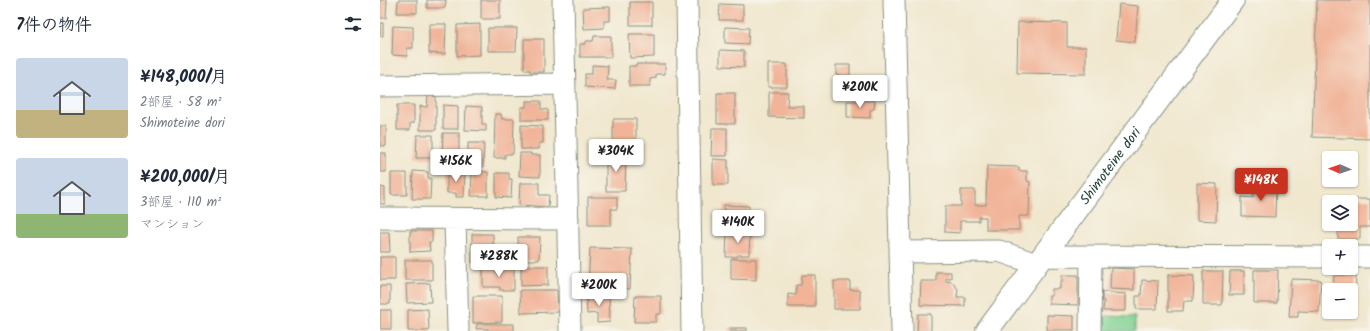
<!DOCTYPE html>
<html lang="ja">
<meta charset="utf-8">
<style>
:root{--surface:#fff;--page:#f2f2f3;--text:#1f2937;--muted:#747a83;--accent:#c8321e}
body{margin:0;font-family:Kalam,"Klee One",sans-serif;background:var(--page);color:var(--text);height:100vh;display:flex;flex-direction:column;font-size:15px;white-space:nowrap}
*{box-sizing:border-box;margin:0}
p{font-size:13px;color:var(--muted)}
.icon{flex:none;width:22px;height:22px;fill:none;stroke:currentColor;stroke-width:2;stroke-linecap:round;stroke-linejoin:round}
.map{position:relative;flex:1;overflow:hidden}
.panel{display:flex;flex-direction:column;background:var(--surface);width:380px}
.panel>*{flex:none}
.needle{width:26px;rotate:272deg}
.tools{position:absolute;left:942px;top:151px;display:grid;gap:8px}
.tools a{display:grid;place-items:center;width:36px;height:36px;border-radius:4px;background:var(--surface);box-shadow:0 1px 3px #0004;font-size:20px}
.price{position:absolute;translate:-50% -34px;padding:0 9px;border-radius:4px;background:#fff;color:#222;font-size:13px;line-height:26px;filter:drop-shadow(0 1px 2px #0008)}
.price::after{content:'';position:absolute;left:50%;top:24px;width:12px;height:9px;margin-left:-6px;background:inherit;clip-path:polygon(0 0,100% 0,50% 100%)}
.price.selected{background:var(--accent);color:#fff}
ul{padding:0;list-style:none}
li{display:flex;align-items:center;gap:12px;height:100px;padding:0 16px}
li span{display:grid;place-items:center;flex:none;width:112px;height:80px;border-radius:4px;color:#555}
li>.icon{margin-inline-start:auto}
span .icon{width:48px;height:48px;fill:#fffc;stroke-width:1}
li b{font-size:17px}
h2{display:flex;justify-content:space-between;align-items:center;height:48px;padding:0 16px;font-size:17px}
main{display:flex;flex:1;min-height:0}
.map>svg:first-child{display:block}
.green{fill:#7cd092;stroke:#4e8663}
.building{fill:#f1b498}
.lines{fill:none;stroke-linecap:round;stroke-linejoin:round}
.street-casing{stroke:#889281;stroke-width:23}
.secondary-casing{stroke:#889281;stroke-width:24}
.street{stroke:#fff;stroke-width:21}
.secondary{stroke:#fff;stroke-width:22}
.labels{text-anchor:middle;stroke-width:3;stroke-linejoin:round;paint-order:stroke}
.street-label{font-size:14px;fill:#1f3d34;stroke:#f7f3e8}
</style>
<main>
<section class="panel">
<h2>7件の物件<svg class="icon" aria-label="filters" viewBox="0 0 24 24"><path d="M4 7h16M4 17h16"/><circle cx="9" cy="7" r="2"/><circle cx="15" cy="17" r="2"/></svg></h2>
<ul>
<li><span style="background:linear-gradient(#c9d6e8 65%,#c2b280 0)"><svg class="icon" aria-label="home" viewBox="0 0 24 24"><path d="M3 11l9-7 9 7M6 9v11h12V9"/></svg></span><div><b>¥148,000/月</b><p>2部屋 · 58 m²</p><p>Shimoteine dori</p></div></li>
<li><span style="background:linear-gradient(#c9d6e8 70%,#8fb573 0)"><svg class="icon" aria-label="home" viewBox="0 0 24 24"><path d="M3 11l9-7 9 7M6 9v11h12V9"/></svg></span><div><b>¥200,000/月</b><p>3部屋 · 110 m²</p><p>マンション</p></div></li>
</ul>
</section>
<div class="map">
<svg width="990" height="331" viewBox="0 0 990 331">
<rect width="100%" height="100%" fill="#f7f3e8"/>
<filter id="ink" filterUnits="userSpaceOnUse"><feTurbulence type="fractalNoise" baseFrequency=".025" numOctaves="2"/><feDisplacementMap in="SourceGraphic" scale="8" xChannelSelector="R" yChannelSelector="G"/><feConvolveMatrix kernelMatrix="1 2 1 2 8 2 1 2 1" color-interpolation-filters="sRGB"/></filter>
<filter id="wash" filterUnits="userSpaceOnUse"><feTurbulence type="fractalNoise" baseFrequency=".012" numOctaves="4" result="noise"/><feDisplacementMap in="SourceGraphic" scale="16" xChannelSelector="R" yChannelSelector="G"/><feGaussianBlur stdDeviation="0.9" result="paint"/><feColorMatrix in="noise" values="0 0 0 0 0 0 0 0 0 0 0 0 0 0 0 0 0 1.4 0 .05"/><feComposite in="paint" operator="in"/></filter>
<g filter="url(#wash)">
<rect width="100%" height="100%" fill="#f0e7ce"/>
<path class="green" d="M722 316 755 317V331H721Z"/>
<g id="blocks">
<path class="building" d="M0 0H7L6 18H0Z
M18 0H37V13H17Z
M47 0H66L65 8H47Z
M101 0H120V19H101Z
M937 0H990V139L932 137Z
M250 2H272V25H250Z
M340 4 363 5V20H339Z
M739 4 758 6 755 42 736 40Z
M230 7V21H224V28L204 29 203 8Z
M638 22 687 23V47H706V74L637 73Z
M0 23H3V36H0Z
M49 24H66L65 54 49 53Z
M100 24V55L77 56V25Z
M13 26 33 27V48H27V56L12 55Z
M345 27 369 28 368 44 345 43Z
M108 28H137L136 51H108Z
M249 34H274V57L250 58Z
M214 36H231V57H200V44H206V41H213Z
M144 39H164V72H150V70H144Z
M340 50 364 51V67L340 66Z
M256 64H285V74H276V78L270 79V86H249V66H256Z
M388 64H407V87H388Z
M212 65 228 66 227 80H236L235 89 205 87V74H212Z
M456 65H470V76L456 75Z
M389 92H408L407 106H424V118L389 117Z
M337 93H355V124H337Z
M48 95 56 96V130H40V106L47 107Z
M146 101H161V109L168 110V120H141V107H146Z
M467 101H495L494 109 490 110V118L467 117Z
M17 105H34V123H30V130H17Z
M63 105 78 106V129H63Z
M86 106 102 107V124H106V131L85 130Z
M115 114H121L122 119H134L133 154H125V158H114Z
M233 119H256V152H233Z
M141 125 163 126V143H159V149H141Z
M0 126H6V146H0Z
M332 128H347V156H331Z
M63 133H79V159L62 158Z
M37 135H53V158H36Z
M88 143H104L103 167 88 166Z
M0 153H6V172H0Z
M140 153H151V155H160V177L139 176Z
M226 155 246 156 245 191H226Z
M333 159 348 160V185H333Z
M607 166 639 167V171H647V181L650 182 649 216H639V230H606V217H599V221H580V233L565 232V206H581V190H595V205H606Z
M33 171 48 172V178H51L50 199H32Z
M67 171 85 172 84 197H76V193H67Z
M92 171 108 172V196H91Z
M11 173H27V195H11Z
M116 173H129V179H132L131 198 116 197Z
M140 183H159V195H169L168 207 139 205Z
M817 183 837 184 836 221 817 220Z
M874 185H896L895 217 862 216V197L873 198Z
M0 187 5 188V204H0Z
M208 197H237V209H231V225H208Z
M957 199H990V227H980V239H958V224H971V202H957Z
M344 205 369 206V228H343Z
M30 231H52V242H49L50 251 30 252Z
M0 232H9L10 252H0Z
M347 232 370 233 369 255H358L357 257H346Z
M92 234H113V263L92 262Z
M138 237H160L159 260H138Z
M210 248 252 249 250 289 208 287Z
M0 257H15V280H0Z
M351 259H376V280L351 279Z
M25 260H52V280H25Z
M141 266H168V285L141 286Z
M134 267V290H120V287H103V268Z
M731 268 754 269V290L730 289Z
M874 270H898L897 303H874Z
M823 271H843L842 305H823Z
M850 271H864V295H849Z
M556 272H571V278H566V281L572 282 578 289 577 297H585V306L540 305 541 281H556Z
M422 275H435V307H408V294L416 295V285H421Z
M682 275H698V305L669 304V296H672V289H680V282H682Z
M788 275 814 276 813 301H804L803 311H788Z
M954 275H976L975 306H971V290H953Z
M911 279 941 280 939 312 918 311V317H909Z
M762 280 778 281 777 309H756V296H761Z
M454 281H470V290H480V309H454Z
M50 283 51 302 27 303 26 284Z
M0 286H10V304H0Z
M140 290H177L178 312 141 313Z
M722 292 746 294V311H723L724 301H722Z
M229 294 230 322 217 323V313L207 314 206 295Z
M93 296H122V322L93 323Z
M255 296H281V314H276V322H254Z
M48 309 49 331H28V310Z
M0 310H11V329H0Z
M538 314H551V331H537Z
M667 315 694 316V330H667Z
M97 324H134V331H108V329H96Z
M349 328H367V331H349Z"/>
</g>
</g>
<g filter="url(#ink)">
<use href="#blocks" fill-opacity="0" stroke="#889281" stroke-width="1"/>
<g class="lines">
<g class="street-casing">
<path id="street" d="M183 0 190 331
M307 0 312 331
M514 0 522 331
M0 86 185 84
M0 218 188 219
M75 219 78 331
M520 252 619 251 656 264
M664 256 949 257
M971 257H990
M710 331 711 257"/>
</g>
<g class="secondary-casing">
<g id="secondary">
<path id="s1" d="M607 331 853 0"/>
</g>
</g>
<use href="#street" class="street"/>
<use href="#secondary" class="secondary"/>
</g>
</g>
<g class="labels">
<g class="street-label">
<text dy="5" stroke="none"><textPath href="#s1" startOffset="206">Shimoteine dori</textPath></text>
</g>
</g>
</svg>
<div class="tools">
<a><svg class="needle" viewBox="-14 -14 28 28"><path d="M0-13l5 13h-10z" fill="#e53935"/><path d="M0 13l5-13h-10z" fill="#747a83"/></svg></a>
<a><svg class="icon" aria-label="layers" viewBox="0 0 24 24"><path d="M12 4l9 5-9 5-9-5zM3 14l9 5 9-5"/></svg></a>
<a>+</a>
<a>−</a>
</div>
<b class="price" style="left:480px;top:109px">¥200K</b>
<b class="price" style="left:236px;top:173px">¥304K</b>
<b class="price" style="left:76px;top:183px">¥156K</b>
<b class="price selected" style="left:881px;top:202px">¥148K</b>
<b class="price" style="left:358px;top:244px">¥140K</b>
<b class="price" style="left:119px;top:278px">¥288K</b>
<b class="price" style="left:219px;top:307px">¥200K</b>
</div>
</main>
